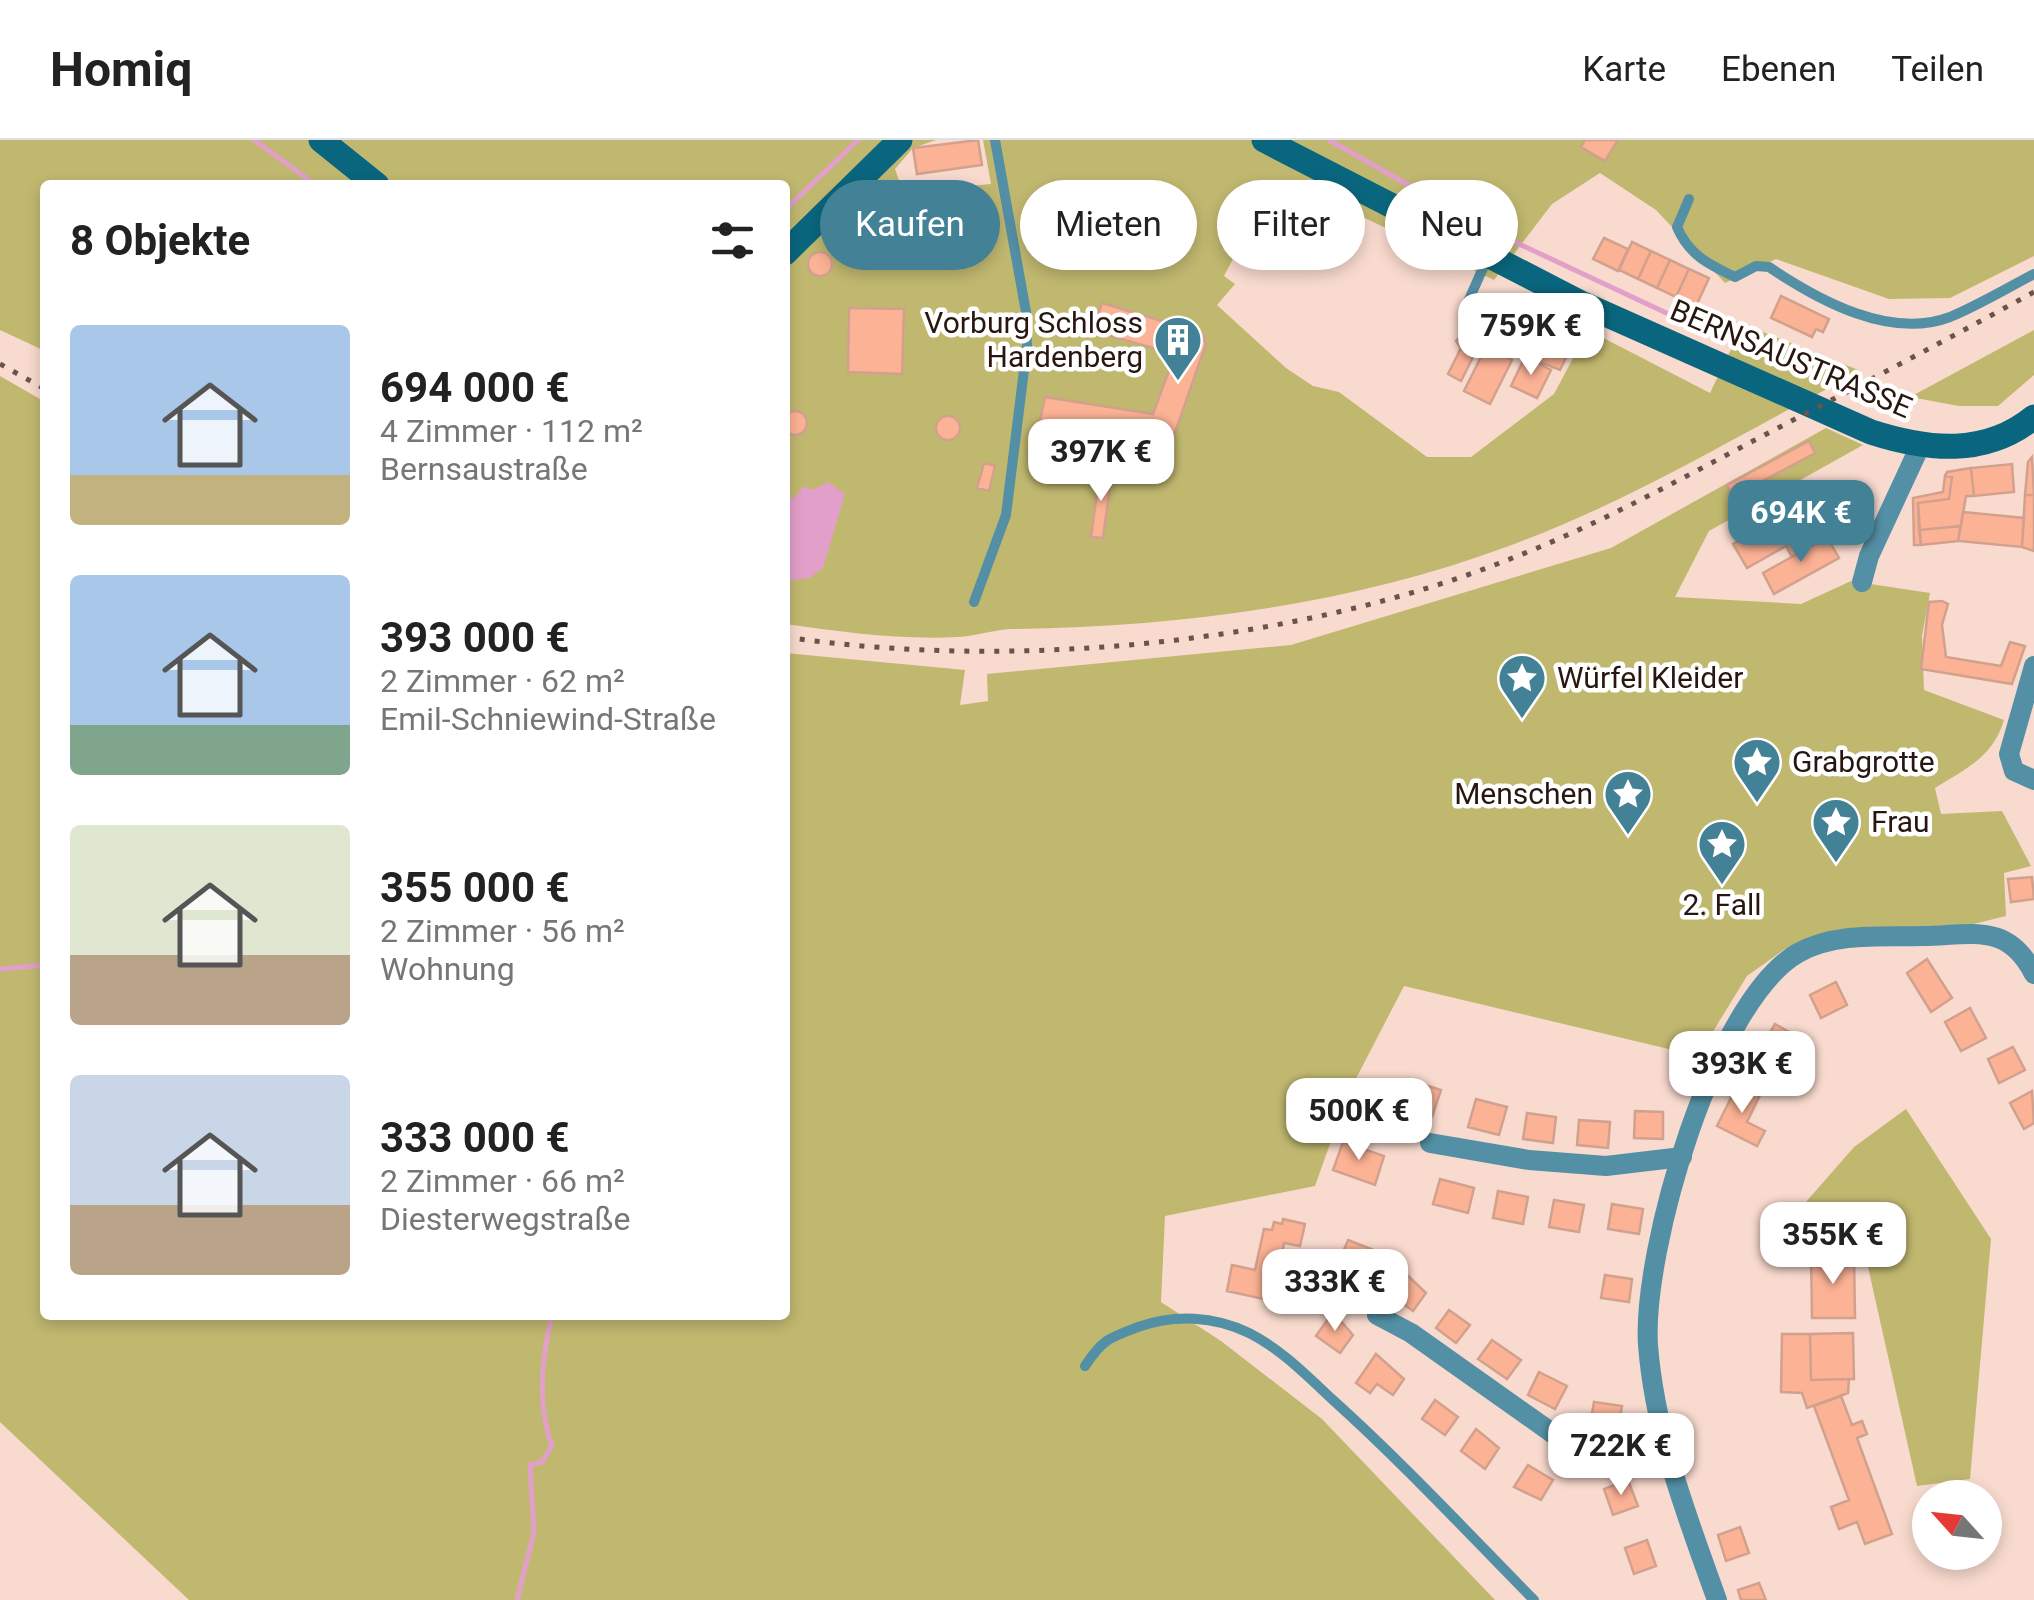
<!DOCTYPE html>
<html lang="de">
<meta charset="utf-8">
<style>
:root{--surface:#fff;--page:#f6f6f6;--text:#222;--muted:#767676;--line:#e0e0e0;--accent:#428196}
body{margin:0;font-family:Roboto,sans-serif;background:var(--page);color:var(--text);height:100vh;display:flex;flex-direction:column;font-size:38px;white-space:nowrap}
*{box-sizing:border-box;margin:0}
p{font-size:32px;color:var(--muted)}
.icon{flex:none;width:55px;height:55px;fill:none;stroke:currentColor;stroke-width:2;stroke-linecap:round;stroke-linejoin:round}
.map{position:relative;flex:1;overflow:hidden}
.sheet{position:absolute;left:40px;top:40px;width:750px;height:1140px;display:flex;flex-direction:column;background:var(--surface);border-radius:10px;box-shadow:0 5px 15px #0003}
.sheet>*{flex:none}
.top-card{position:absolute;left:820px;top:40px;width:950px;height:90px;display:flex;gap:20px}
.needle{width:65px;rotate:297deg}
.buttons{position:absolute;left:1912px;top:1340px;display:grid;gap:20px}
.buttons a{display:grid;place-items:center;width:90px;height:90px;border-radius:50%;background:var(--surface);box-shadow:0 5px 15px #0003;font-size:50px}
.price{position:absolute;translate:-50% -85px;padding:0 22px;border-radius:20px;background:#fff;color:#222;font-size:32px;line-height:65px;filter:drop-shadow(0 2px 5px #0008)}
.price::after{content:'';position:absolute;left:50%;top:60px;width:30px;height:22px;margin-left:-15px;background:inherit;clip-path:polygon(0 0,100% 0,50% 100%)}
.price.active{background:var(--accent);color:#fff}
ul{padding:0;list-style:none}
li{display:flex;align-items:center;gap:30px;height:250px;padding:0 30px}
li span{display:grid;place-items:center;flex:none;width:280px;height:200px;border-radius:10px;color:#555}
li>.icon{margin-inline-start:auto}
span .icon{width:120px;height:120px;fill:#fffc;stroke-width:1}
li b{font-size:42px}
h2{display:flex;justify-content:space-between;align-items:center;height:120px;padding:0 30px;font-size:42px}
.chip{padding:0 35px;border-radius:45px;background:var(--surface);box-shadow:0 5px 15px #0003;font-size:35px;line-height:90px}
.chip.active{background:var(--accent);color:#fff}
header{display:flex;align-items:center;gap:60px;box-sizing:border-box;height:140px;padding:0 50px;background:var(--surface);border-bottom:2px solid var(--line)}
header strong{font-size:48px}
nav{display:flex;gap:55px;margin-inline-start:auto;font-size:35px}
.map>svg:first-child{display:block}
.green{fill:#c1b870}
.water{fill:#e29fc9}
.lines{fill:none;stroke-linecap:round;stroke-linejoin:round}
.stream{stroke:#e29fc9;stroke-width:5}
.building{fill:#fcb295;stroke:#d2a18e;stroke-width:2.5}
.lane{stroke:#5490a5;stroke-width:10}
.street{stroke:#5490a5;stroke-width:20}
.secondary{stroke:#0a667e;stroke-width:25}
.rail{stroke:#6a534b;stroke-width:5;stroke-dasharray:5 10;stroke-linecap:butt}
.labels{text-anchor:middle;stroke-width:9;stroke-linejoin:round;paint-order:stroke}
.poi-label{font-size:30px;fill:#28160f;stroke:#fff;text-anchor:start}
.street-label{font-size:30px;fill:#28160f;stroke:#fff}
</style>
<header>
<strong>Homiq</strong>
<nav><a>Karte</a><a>Ebenen</a><a>Teilen</a></nav>
</header>
<div class="map">
<svg width="2034" height="1460" viewBox="0 0 2034 1460">
<rect width="100%" height="100%" fill="#f9dace"/>
<path class="green" d="M0 0H936L913 8 895 29 903 52 991 44 983 0H2034V116L1950 158 1889 159 1776 119 1725 143 1656 70 1600 33 1552 64 1494 140 1288 41 1280 54 1269 50 1224 136 1235 144 1217 165 1286 228 1313 246 1339 252 1427 317H1471L1554 254 1588 190 1710 253 1743 184 1861 231C1745 291 1632 361 1509 406 1350 465 1179 487 1011 489 993 490 976 496 958 497 901 500 842 492 785 484V45H45V211L0 190Z
M2034 190V235L1998 266H1959L1910 257Z
M0 236 45 262V1175H785V513L965 530 960 565 988 561 987 534 1291 505 1611 408 1826 288 1863 305 1709 391 1675 457 1801 464 1851 441 1930 453 1922 496 1924 550 2004 580C1993 617 1967 628 1935 648L1941 674 2002 671 2031 726 2004 733 2006 776 1917 798 1785 809 1747 836 1698 916 1404 846 1347 956 1315 1046 1165 1076 1161 1162 1221 1201 1322 1279 1495 1460H189L0 1282Z
M1906 969 1991 1099 1970 1339 1917 1346 1864 1109 1792 1078 1854 1007Z"/>
<path class="water" d="M828 342 845 354 823 428 810 438 785 441V358H794L804 346 812 350Z"/>
<g class="lines">
<path class="stream" d="M254 0 316 45
M1329 0 1483 87 1709 193
M785 70 858 0
M0 829 45 825
M517 1460 534 1392 530 1325 542 1322 552 1306C537 1266 542 1216 552 1175"/>
</g>
<path class="building" d="M978 0 982 25 917 34 913 8Z
M1585 0H1618L1605 21 1581 7Z
M940 101a12 12 0 1 1 24 0a12 12 0 1 1-24 0Z
M1604 98 1628 109 1618 131 1593 119Z
M1632 102 1651 111 1638 139 1619 130Z
M1651 111 1670 120 1657 148 1638 139Z
M808 124a12 12 0 1 1 24 0a12 12 0 1 1-24 0Z
M1670 120 1689 129 1676 157 1657 148Z
M1689 129 1709 138 1696 166 1676 157Z
M1781 156 1829 179 1823 192 1816 189 1812 197 1771 178Z
M1102 163 1202 193 1206 204 1171 304 1159 301 1155 326 1112 319 1114 305 1036 299 1045 257 1153 274 1175 214 1093 191Z
M849 168 904 169 902 234 848 232Z
M1552 173 1581 187 1560 230 1522 215 1541 177 1549 180Z
M1460 197 1479 205 1461 241 1448 234 1461 208 1456 201Z
M1486 207 1512 220 1490 264 1464 251Z
M1525 217 1551 230 1537 258 1511 246Z
M783 283a12 12 0 1 1 24 0a12 12 0 1 1-24 0Z
M936 288a12 12 0 1 1 24 0a12 12 0 1 1-24 0Z
M1809 301 1815 313 1733 357 1727 345Z
M2032 317 2034 355H2025L2028 322Z
M984 323 995 326 989 351 977 348Z
M2012 324 2014 352 1974 356 1971 328Z
M1971 328 1974 356H1966L1961 386 1919 390 1918 363 1949 359 1952 337 1945 336 1947 332Z
M1100 330 1112 332 1103 398 1091 397Z
M1945 336 1952 337 1949 359 1918 363 1921 405H1914L1913 358 1943 352Z
M1799 346 1827 397 1792 417 1786 406 1747 428 1733 404 1747 396 1738 380Z
M2025 355H2034V411L2022 407Z
M1963 372 2024 378 2022 407 1958 401Z
M1961 386 1958 401 1921 405 1919 390Z
M1827 397 1839 418 1774 454 1763 433Z
M1942 461 1948 464 1942 485 1946 517 2001 526 2010 502 2025 506 2012 544 1921 529 1929 462Z
M2032 737 2034 759 2011 762 2008 739Z
M1927 819 1952 858 1931 872 1907 833Z
M1836 842 1847 865 1821 878 1810 855Z
M1970 868 1986 898 1961 911 1945 882Z
M1775 884 1803 900 1782 936 1754 920Z
M2013 907 2025 930 1999 943 1988 919Z
M1410 940 1441 950 1432 977 1401 967Z
M1738 944 1760 955 1747 982 1765 991 1757 1006 1717 986Z
M1354 949 1375 955 1373 964 1399 971 1396 983 1349 965Z
M2032 951 2034 983 2024 989 2010 963Z
M1476 959 1507 967 1499 995 1468 987Z
M1635 971 1663 972V999L1634 998Z
M1527 973 1556 977 1553 1003 1523 999Z
M1579 980 1610 982 1608 1008 1577 1005Z
M1343 1002 1384 1016 1375 1045 1333 1030Z
M1440 1039 1474 1048 1468 1073 1433 1064Z
M1498 1051 1528 1057 1523 1084 1493 1078Z
M1554 1060 1584 1065 1579 1092 1549 1087Z
M1612 1064 1643 1069 1639 1094 1608 1089Z
M1283 1079 1305 1084 1300 1106 1284 1103 1280 1125 1272 1123 1270 1133 1278 1135 1273 1161 1227 1151 1232 1125 1255 1130 1264 1089 1272 1090 1274 1082 1282 1084Z
M1348 1100 1376 1111 1365 1138 1337 1126Z
M1854 1115 1855 1178H1812L1811 1116Z
M1405 1133 1426 1153 1413 1171 1390 1154Z
M1605 1135 1632 1139 1629 1162 1601 1158Z
M1449 1170 1470 1185 1456 1203 1436 1188Z
M1333 1172 1353 1195 1340 1213 1316 1196Z
M1853 1193 1854 1239 1811 1240 1810 1194Z
M1782 1194H1810L1811 1240 1849 1239 1848 1253 1807 1268 1802 1253 1781 1252Z
M1492 1200 1521 1220 1507 1239 1478 1219Z
M1376 1214 1404 1239 1393 1255 1377 1244 1370 1253 1356 1243Z
M1539 1232 1567 1246 1555 1269 1528 1255Z
M1841 1256 1852 1285 1862 1281 1867 1294 1857 1298 1892 1394 1865 1404 1857 1382 1839 1389 1831 1367 1849 1360 1814 1266Z
M1435 1260 1458 1277 1445 1295 1422 1279Z
M1594 1262 1622 1266 1618 1288 1590 1284Z
M1476 1289 1499 1308 1485 1329 1461 1311Z
M1528 1325 1553 1340 1541 1360 1514 1347Z
M1628 1340 1638 1366 1613 1375 1604 1349Z
M1740 1387 1749 1413 1726 1421 1718 1395Z
M1647 1400 1656 1426 1634 1434 1625 1408Z
M1759 1443 1766 1460H1741L1738 1450Z"/>
<g class="lines">
<path class="lane" d="M1689 59 1677 87C1689 115 1708 124 1735 137L1756 126 1769 127C1818 160 1890 200 1950 177 1979 165 2007 148 2034 134
M1467 164 1487 119
M974 462 1006 375 1027 206 1026 172 995 0
M1085 1226C1103 1199 1109 1198 1138 1187 1175 1174 1214 1176 1249 1193 1281 1209 1307 1236 1333 1260 1403 1323 1468 1393 1534 1460"/>
<path class="street" d="M1862 442 1869 416 1920 306
M2034 526 2009 614 2014 631 2034 640
M1430 1003 1529 1020 1606 1026 1682 1017
M1377 1175 1411 1193 1562 1300 1667 1323
M1717 1460C1687 1376 1655 1295 1648 1205 1642 1111 1714 861 1798 813 1835 792 1883 797 1924 796 1974 795 2008 783 2034 834"/>
<path class="secondary" d="M321 0 377 45
M1264 0 1583 164 1871 292C1927 310 1985 317 2034 277
M785 113 900 0"/>
<path class="rail" d="M0 224 45 249
M785 497C1014 531 1300 504 1515 417 1597 385 1675 342 1753 301 1847 252 1941 203 2034 152"/>
</g>
<defs>
<g id="building-pin" transform="scale(2.5)"><path d="M0 17L-7.5 6A9.5 9.5 0 1 1 7.5 6Z" fill="#428196" stroke="#fff"/><path d="M-4-6H4V6H1V3H-1V6H-4ZM-2.5-4.3h1.7v1.8h-1.7ZM.8-4.3h1.7v1.8H.8ZM-2.5-1h1.7V.8h-1.7ZM.8-1h1.7V.8H.8Z" fill="#fff"/></g>
<g id="sight-pin" transform="scale(2.5)"><path d="M0 17L-7.5 6A9.5 9.5 0 1 1 7.5 6Z" fill="#428196" stroke="#fff"/><path d="M0-6L1.8-2.2L6-1.7L2.9 1.2L3.7 5.4L0 3.3L-3.7 5.4L-2.9 1.2L-6-1.7L-1.8-2.2Z" fill="#fff"/></g>
</defs>
<g fill-rule="evenodd">
<use href="#building-pin" x="1178" y="200"/>
<use href="#sight-pin" x="1522" y="538"/>
<use href="#sight-pin" x="1757" y="622"/>
<use href="#sight-pin" x="1628" y="654"/>
<use href="#sight-pin" x="1836" y="682"/>
<use href="#sight-pin" x="1722" y="704"/>
</g>
<g class="labels">
<g class="poi-label">
<text x="1143" y="193" text-anchor="end">Vorburg Schloss<tspan x="1143" dy="34">Hardenberg</tspan></text>
<text x="1557" y="548">Würfel Kleider</text>
<text x="1792" y="632">Grabgrotte</text>
<text x="1593" y="664" text-anchor="end">Menschen</text>
<text x="1871" y="692">Frau</text>
<text x="1722" y="775" text-anchor="middle">2. Fall</text>
</g>
<g class="street-label">
<text transform="translate(1791 219) rotate(23)" y="10">BERNSAUSTRASSE</text>
</g>
</g>
</svg>
<div class="buttons">
<a><svg class="needle" viewBox="-14 -14 28 28"><path d="M0-13l5 13h-10z" fill="#e53935"/><path d="M0 13l5-13h-10z" fill="#767676"/></svg></a>
</div>
<b class="price" style="left:1531px;top:238px">759K €</b>
<b class="price" style="left:1101px;top:364px">397K €</b>
<b class="price active" style="left:1801px;top:425px">694K €</b>
<b class="price" style="left:1742px;top:976px">393K €</b>
<b class="price" style="left:1359px;top:1023px">500K €</b>
<b class="price" style="left:1833px;top:1147px">355K €</b>
<b class="price" style="left:1335px;top:1194px">333K €</b>
<b class="price" style="left:1621px;top:1358px">722K €</b>
<div class="top-card">
<a class="chip active">Kaufen</a>
<a class="chip">Mieten</a>
<a class="chip">Filter</a>
<a class="chip">Neu</a>
</div>
<section class="sheet">
<h2>8 Objekte<svg class="icon" aria-label="filters" viewBox="0 0 24 24"><path d="M4 7h16M4 17h16"/><circle cx="9" cy="7" r="2"/><circle cx="15" cy="17" r="2"/></svg></h2>
<ul>
<li><span style="background:linear-gradient(#a9c7e8 75%,#c2b280 0)"><svg class="icon" aria-label="home" viewBox="0 0 24 24"><path d="M3 11l9-7 9 7M6 9v11h12V9"/></svg></span><div><b>694 000 €</b><p>4 Zimmer · 112 m²</p><p>Bernsaustraße</p></div></li>
<li><span style="background:linear-gradient(#a9c7e8 75%,#7fa58c 0)"><svg class="icon" aria-label="home" viewBox="0 0 24 24"><path d="M3 11l9-7 9 7M6 9v11h12V9"/></svg></span><div><b>393 000 €</b><p>2 Zimmer · 62 m²</p><p>Emil-Schniewind-Straße</p></div></li>
<li><span style="background:linear-gradient(#dfe7d0 65%,#b9a48a 0)"><svg class="icon" aria-label="home" viewBox="0 0 24 24"><path d="M3 11l9-7 9 7M6 9v11h12V9"/></svg></span><div><b>355 000 €</b><p>2 Zimmer · 56 m²</p><p>Wohnung</p></div></li>
<li><span style="background:linear-gradient(#c9d6e8 65%,#b9a48a 0)"><svg class="icon" aria-label="home" viewBox="0 0 24 24"><path d="M3 11l9-7 9 7M6 9v11h12V9"/></svg></span><div><b>333 000 €</b><p>2 Zimmer · 66 m²</p><p>Diesterwegstraße</p></div></li>
</ul>
</section>
</div>
